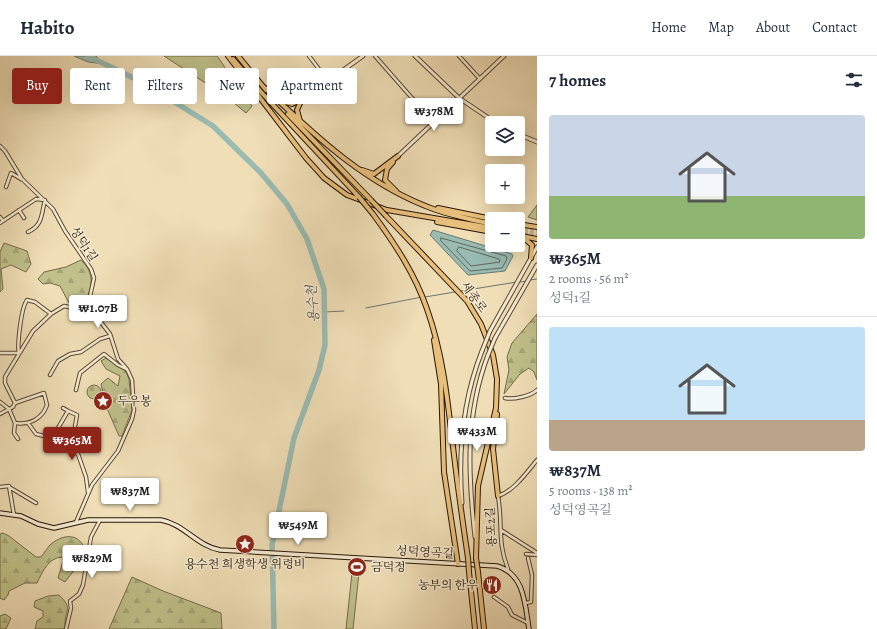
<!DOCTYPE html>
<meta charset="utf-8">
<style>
:root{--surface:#fff;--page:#f6f6f7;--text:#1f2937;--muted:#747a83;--line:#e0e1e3;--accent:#8f2418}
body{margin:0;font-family:Alegreya,"Noto Serif KR",serif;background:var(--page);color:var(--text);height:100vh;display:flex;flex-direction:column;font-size:15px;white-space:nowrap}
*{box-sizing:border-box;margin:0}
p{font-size:13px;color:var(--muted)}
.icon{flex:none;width:22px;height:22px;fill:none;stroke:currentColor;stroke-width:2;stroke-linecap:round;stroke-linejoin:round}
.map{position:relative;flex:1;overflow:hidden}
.drawer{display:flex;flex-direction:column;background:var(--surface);width:340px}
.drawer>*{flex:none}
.guide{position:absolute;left:12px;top:12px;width:380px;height:36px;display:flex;gap:8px}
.tools{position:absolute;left:485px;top:60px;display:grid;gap:8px}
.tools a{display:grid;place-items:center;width:40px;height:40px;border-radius:4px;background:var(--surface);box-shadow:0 4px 16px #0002;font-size:20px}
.price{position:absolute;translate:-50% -34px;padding:0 9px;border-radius:4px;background:#fff;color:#222;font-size:13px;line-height:26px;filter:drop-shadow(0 1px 2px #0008)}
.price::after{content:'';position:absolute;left:50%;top:24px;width:12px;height:9px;margin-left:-6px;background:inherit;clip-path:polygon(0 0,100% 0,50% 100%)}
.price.current{background:var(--accent);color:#fff}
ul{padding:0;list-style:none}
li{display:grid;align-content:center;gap:8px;height:212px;padding:0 12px}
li+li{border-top:1px solid var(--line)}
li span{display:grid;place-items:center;height:124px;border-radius:4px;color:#555}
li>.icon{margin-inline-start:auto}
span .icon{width:72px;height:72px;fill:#fffc;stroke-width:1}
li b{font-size:17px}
h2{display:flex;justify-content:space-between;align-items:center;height:48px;padding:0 12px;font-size:17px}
.tag{padding:0 14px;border-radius:4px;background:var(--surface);box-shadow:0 4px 16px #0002;font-size:14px;line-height:36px}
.tag.current{background:var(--accent);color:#fff}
header{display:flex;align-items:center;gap:24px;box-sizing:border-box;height:56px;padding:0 20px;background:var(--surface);border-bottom:1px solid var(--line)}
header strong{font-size:19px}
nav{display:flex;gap:22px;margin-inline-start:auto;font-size:14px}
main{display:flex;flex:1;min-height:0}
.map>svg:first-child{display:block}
.green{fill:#bfc08a;stroke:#746c49}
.forest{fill:url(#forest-firs);stroke:#746c49}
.cemetery{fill:url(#cemetery-stones);stroke:#746c49}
.water{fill:#9abbb2;stroke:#6c796e}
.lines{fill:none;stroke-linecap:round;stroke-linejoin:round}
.shore{stroke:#61695d;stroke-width:1}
.stream{stroke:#6c796e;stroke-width:1}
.river{stroke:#9abbb2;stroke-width:5.5}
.trunk-tunnel{stroke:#c7b693;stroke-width:4;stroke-dasharray:4 2;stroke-linecap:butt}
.minor-casing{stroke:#5a4934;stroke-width:4.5}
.tertiary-casing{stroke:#5a4934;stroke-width:5}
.secondary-casing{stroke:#281708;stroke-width:5.5}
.trunk-casing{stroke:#281708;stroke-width:6}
.minor{stroke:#f5ead0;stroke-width:2.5}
.tertiary{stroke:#f5ead0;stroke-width:3}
.secondary{stroke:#f5ead0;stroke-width:3.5}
.trunk{stroke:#e8bf7b;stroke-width:4}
.tertiary-bridge-casing{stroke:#5a4934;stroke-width:5;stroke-linecap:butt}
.trunk-bridge-casing{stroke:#281708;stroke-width:6;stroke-linecap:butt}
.tertiary-bridge{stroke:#f5ead0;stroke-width:3}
.trunk-bridge{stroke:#e8bf7b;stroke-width:4}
.labels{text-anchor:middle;stroke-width:3;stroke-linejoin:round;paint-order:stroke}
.street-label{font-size:12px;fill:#281708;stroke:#f5ead0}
.poi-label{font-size:12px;fill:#281708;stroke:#f5ead0;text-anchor:start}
.water-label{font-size:13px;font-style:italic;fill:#505044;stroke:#f5ead0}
</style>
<header>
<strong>Habito</strong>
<nav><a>Home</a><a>Map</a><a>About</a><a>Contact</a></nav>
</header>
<main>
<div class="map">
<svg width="537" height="573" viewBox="0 0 537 573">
<defs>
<pattern id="forest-firs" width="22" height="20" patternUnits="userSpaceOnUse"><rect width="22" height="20" fill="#bfc08a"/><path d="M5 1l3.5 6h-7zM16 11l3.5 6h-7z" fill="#a4a476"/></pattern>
<pattern id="cemetery-stones" width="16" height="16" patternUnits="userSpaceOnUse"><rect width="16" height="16" fill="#bfc08a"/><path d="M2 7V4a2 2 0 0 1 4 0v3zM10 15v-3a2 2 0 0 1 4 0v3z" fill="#a4a476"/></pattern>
</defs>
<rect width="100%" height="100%" fill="#efdeb6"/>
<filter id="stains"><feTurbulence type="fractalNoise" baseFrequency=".005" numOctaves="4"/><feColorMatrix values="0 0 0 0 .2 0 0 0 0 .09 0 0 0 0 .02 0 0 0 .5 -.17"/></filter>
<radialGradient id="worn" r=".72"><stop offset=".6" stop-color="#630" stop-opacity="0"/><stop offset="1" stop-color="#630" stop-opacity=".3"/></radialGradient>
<path class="green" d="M164 0H217L252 50 246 57 227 41Z
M537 149V164L528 161Z
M352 517H359L353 573H346Z"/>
<path class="forest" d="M4 187 27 195 31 208 26 216 11 209 1 213 3 233 0 236V196Z
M81 204C86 209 90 214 91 222 92 231 87 246 79 251L69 247 60 230 50 227 43 228 38 223 44 216 66 211Z
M537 258V324L534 316 529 312 520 318 504 338 509 314 507 301 512 287Z
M106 302 125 314 129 323 132 354 122 380H119L106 350 101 328 108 322 118 330 120 320 106 313 101 305Z
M3 477 9 480 36 501H41C44 497 47 492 51 488 66 476 83 478 86 499L65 526 58 522 63 505 62 501C48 502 43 515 37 527H25L9 535 8 539 4 544 0 542V478Z
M132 521 163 535 221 557 222 573H109Z
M59 539C74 553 64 554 65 571L63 573H35L37 565 43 561V555L34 551 35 545 48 540Z
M5 558 11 562 6 573H0V560Z"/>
<path class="cemetery" d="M87 336a7 7 0 1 1 14 0a7 7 0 1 1-14 0Z"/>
<path class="water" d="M74 0H96L104 8 88 6Z
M433 174 512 198 513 200 505 215 468 219 430 179Z"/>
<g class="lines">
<path class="shore" d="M441 182 506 200 507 203 502 212 470 215 441 185Z
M459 191 499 203 500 206 471 210 457 195Z"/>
<path class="stream" d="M530 224 537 223
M520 226 527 225
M461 235 517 226
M425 241 455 236
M366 252 422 241
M324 256 344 255"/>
<path class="river" d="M88 0 144 27 213 70 261 117 287 148 307 183 324 233 325 289 319 314 294 382 272 489 274 573"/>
<path class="trunk-tunnel" d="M518 173 537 176
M518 176 537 179"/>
<g class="minor-casing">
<path id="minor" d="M309 0 328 25
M375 0 412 42 436 64
M459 0 480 23
M0 90 5 95 22 123 53 153 65 175 91 213 94 222 89 245 93 256 110 278 118 303 127 313 132 324 134 354 132 363 118 395 92 429 76 466
M6 131 11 117 21 123
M19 154 24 162
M0 161 3 165
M0 167 36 143 45 144C41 159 43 169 28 176
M81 253 89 245
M0 297H17L19 298C17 289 21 252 27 244L35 246 51 258
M50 319 58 305 70 298 81 296 100 283 110 280
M76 334 80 317 104 298 118 309 126 313
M505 342C513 344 531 340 537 334
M0 346 9 353 15 367C30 369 42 363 47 349L44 337 15 347
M68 355 77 359 75 370
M0 358 13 351 15 347 5 327V321L33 275 51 258 64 250 92 256
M15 367 14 377 18 383
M28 367 36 378 48 381 55 388 78 398 86 421 88 436
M51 384 68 355 63 352
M0 431 9 430 14 459
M9 431 36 447
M501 474 537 497
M526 498 537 499
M508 513C497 486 503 468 498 440 514 435 527 416 537 404
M494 541 508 551 512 559 528 567
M525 547 531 546 532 519 528 502
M66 573 71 552 70 545 79 538 83 529 91 481 100 464"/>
</g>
<g class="tertiary-casing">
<path id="tertiary" d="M415 0 459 42 496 67
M304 42 363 0
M518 78 537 86
M398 100 504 0
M490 275 537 191
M495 282 537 209
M462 447C458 395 463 343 482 295
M475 481C468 418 465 360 488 299"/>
</g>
<g class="secondary-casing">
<path id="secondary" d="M0 457 21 460 38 468 54 472 88 464H161C184 468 197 490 220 494L497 510C525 518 525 549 529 573"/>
</g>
<g class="trunk-casing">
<path id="trunk" d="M228 0 306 102 324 122 347 139 387 154 492 172
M238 0 266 34
M233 3 261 36 359 141
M265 32C316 81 368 130 436 154 454 160 473 164 492 168
M279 44 292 48 304 42
M288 58 371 144
M300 65 297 54 301 45
M393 106 387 113 385 124 396 135
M362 114 374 118 398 100
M438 152 492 163
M373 158C395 188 415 218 427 253 444 301 448 349 454 399 458 434 463 468 468 502
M386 160 467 245 481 268 493 299 497 323 496 352 478 430 476 502
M437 166 492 176
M518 168 537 171
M518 180 525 183 532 189 531 202
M522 180 537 183
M434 284 441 328 444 416 458 508
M497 358 493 393 498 440
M469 516 475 573
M478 516 484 573"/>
</g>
<use href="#minor" class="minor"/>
<use href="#tertiary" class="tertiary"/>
<use href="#secondary" class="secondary"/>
<use href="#trunk" class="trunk"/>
<g class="tertiary-bridge-casing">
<path id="tertiary-bridge" d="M482 295 490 275
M488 299 495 282"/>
</g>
<g class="trunk-bridge-casing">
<path id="trunk-bridge" d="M359 141 373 158
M371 144 386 160
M468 502 469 516
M476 502 478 516"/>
</g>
<use href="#tertiary-bridge" class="tertiary-bridge"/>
<use href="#trunk-bridge" class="trunk-bridge"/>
</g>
<defs>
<g id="sight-disc" transform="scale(1)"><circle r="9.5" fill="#8f2418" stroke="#f5ead0"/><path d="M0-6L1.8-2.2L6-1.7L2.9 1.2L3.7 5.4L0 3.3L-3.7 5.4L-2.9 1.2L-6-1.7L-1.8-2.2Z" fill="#fff"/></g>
<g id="stadium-disc" transform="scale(1)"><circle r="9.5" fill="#8f2418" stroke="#f5ead0"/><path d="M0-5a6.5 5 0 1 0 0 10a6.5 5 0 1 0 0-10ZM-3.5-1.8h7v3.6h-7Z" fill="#fff"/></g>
<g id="restaurant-disc" transform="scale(1)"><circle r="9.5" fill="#8f2418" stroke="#f5ead0"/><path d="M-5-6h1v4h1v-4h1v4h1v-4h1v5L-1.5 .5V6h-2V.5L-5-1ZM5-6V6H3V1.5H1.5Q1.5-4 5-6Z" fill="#fff"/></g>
</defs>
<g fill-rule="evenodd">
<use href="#sight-disc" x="103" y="345"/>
<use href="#sight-disc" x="245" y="488"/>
<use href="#stadium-disc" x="357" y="511"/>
<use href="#restaurant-disc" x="492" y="529"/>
</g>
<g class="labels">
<g class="street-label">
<text transform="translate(84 188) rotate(56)" y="4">성덕1길</text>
<text transform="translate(474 241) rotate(54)" y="4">세종로</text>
<text transform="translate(491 471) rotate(-93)" y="4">용포2길</text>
<text transform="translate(425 496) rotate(3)" y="4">성덕영곡길</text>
</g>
<g class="poi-label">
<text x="117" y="349">두우봉</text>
<text x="245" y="512" text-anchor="middle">용수천 희생학생 위령비</text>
<text x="371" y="515">금덕정</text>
<text x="478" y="533" text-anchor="end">농부의 한우</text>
</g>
<g class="water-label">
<text transform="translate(312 248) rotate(-95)" y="5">용수천</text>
</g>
</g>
<rect width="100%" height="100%" filter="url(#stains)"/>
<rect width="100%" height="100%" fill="url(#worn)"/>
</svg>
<div class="tools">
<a><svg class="icon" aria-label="layers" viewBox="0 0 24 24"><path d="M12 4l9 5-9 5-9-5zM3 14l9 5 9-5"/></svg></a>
<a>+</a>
<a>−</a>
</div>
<b class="price" style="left:434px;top:76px">₩378M</b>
<b class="price" style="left:98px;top:273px">₩1.07B</b>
<b class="price" style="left:477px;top:396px">₩433M</b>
<b class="price current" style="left:72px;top:405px">₩365M</b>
<b class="price" style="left:130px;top:456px">₩837M</b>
<b class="price" style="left:298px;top:490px">₩549M</b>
<b class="price" style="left:92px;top:523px">₩829M</b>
<div class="guide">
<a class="tag current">Buy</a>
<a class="tag">Rent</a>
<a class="tag">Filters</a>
<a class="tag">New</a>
<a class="tag">Apartment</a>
</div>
</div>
<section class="drawer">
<h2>7 homes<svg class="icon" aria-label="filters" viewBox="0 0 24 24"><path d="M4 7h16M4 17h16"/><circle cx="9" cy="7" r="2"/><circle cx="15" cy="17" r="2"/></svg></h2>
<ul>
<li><span style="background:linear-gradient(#c9d6e8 65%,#8fb573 0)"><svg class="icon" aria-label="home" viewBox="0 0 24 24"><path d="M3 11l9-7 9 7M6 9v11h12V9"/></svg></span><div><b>₩365M</b><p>2 rooms · 56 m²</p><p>성덕1길</p></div></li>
<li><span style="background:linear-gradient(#bfe0f5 75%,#b9a48a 0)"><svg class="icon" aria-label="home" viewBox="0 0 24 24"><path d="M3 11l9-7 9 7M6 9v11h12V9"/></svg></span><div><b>₩837M</b><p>5 rooms · 138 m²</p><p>성덕영곡길</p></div></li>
</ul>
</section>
</main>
